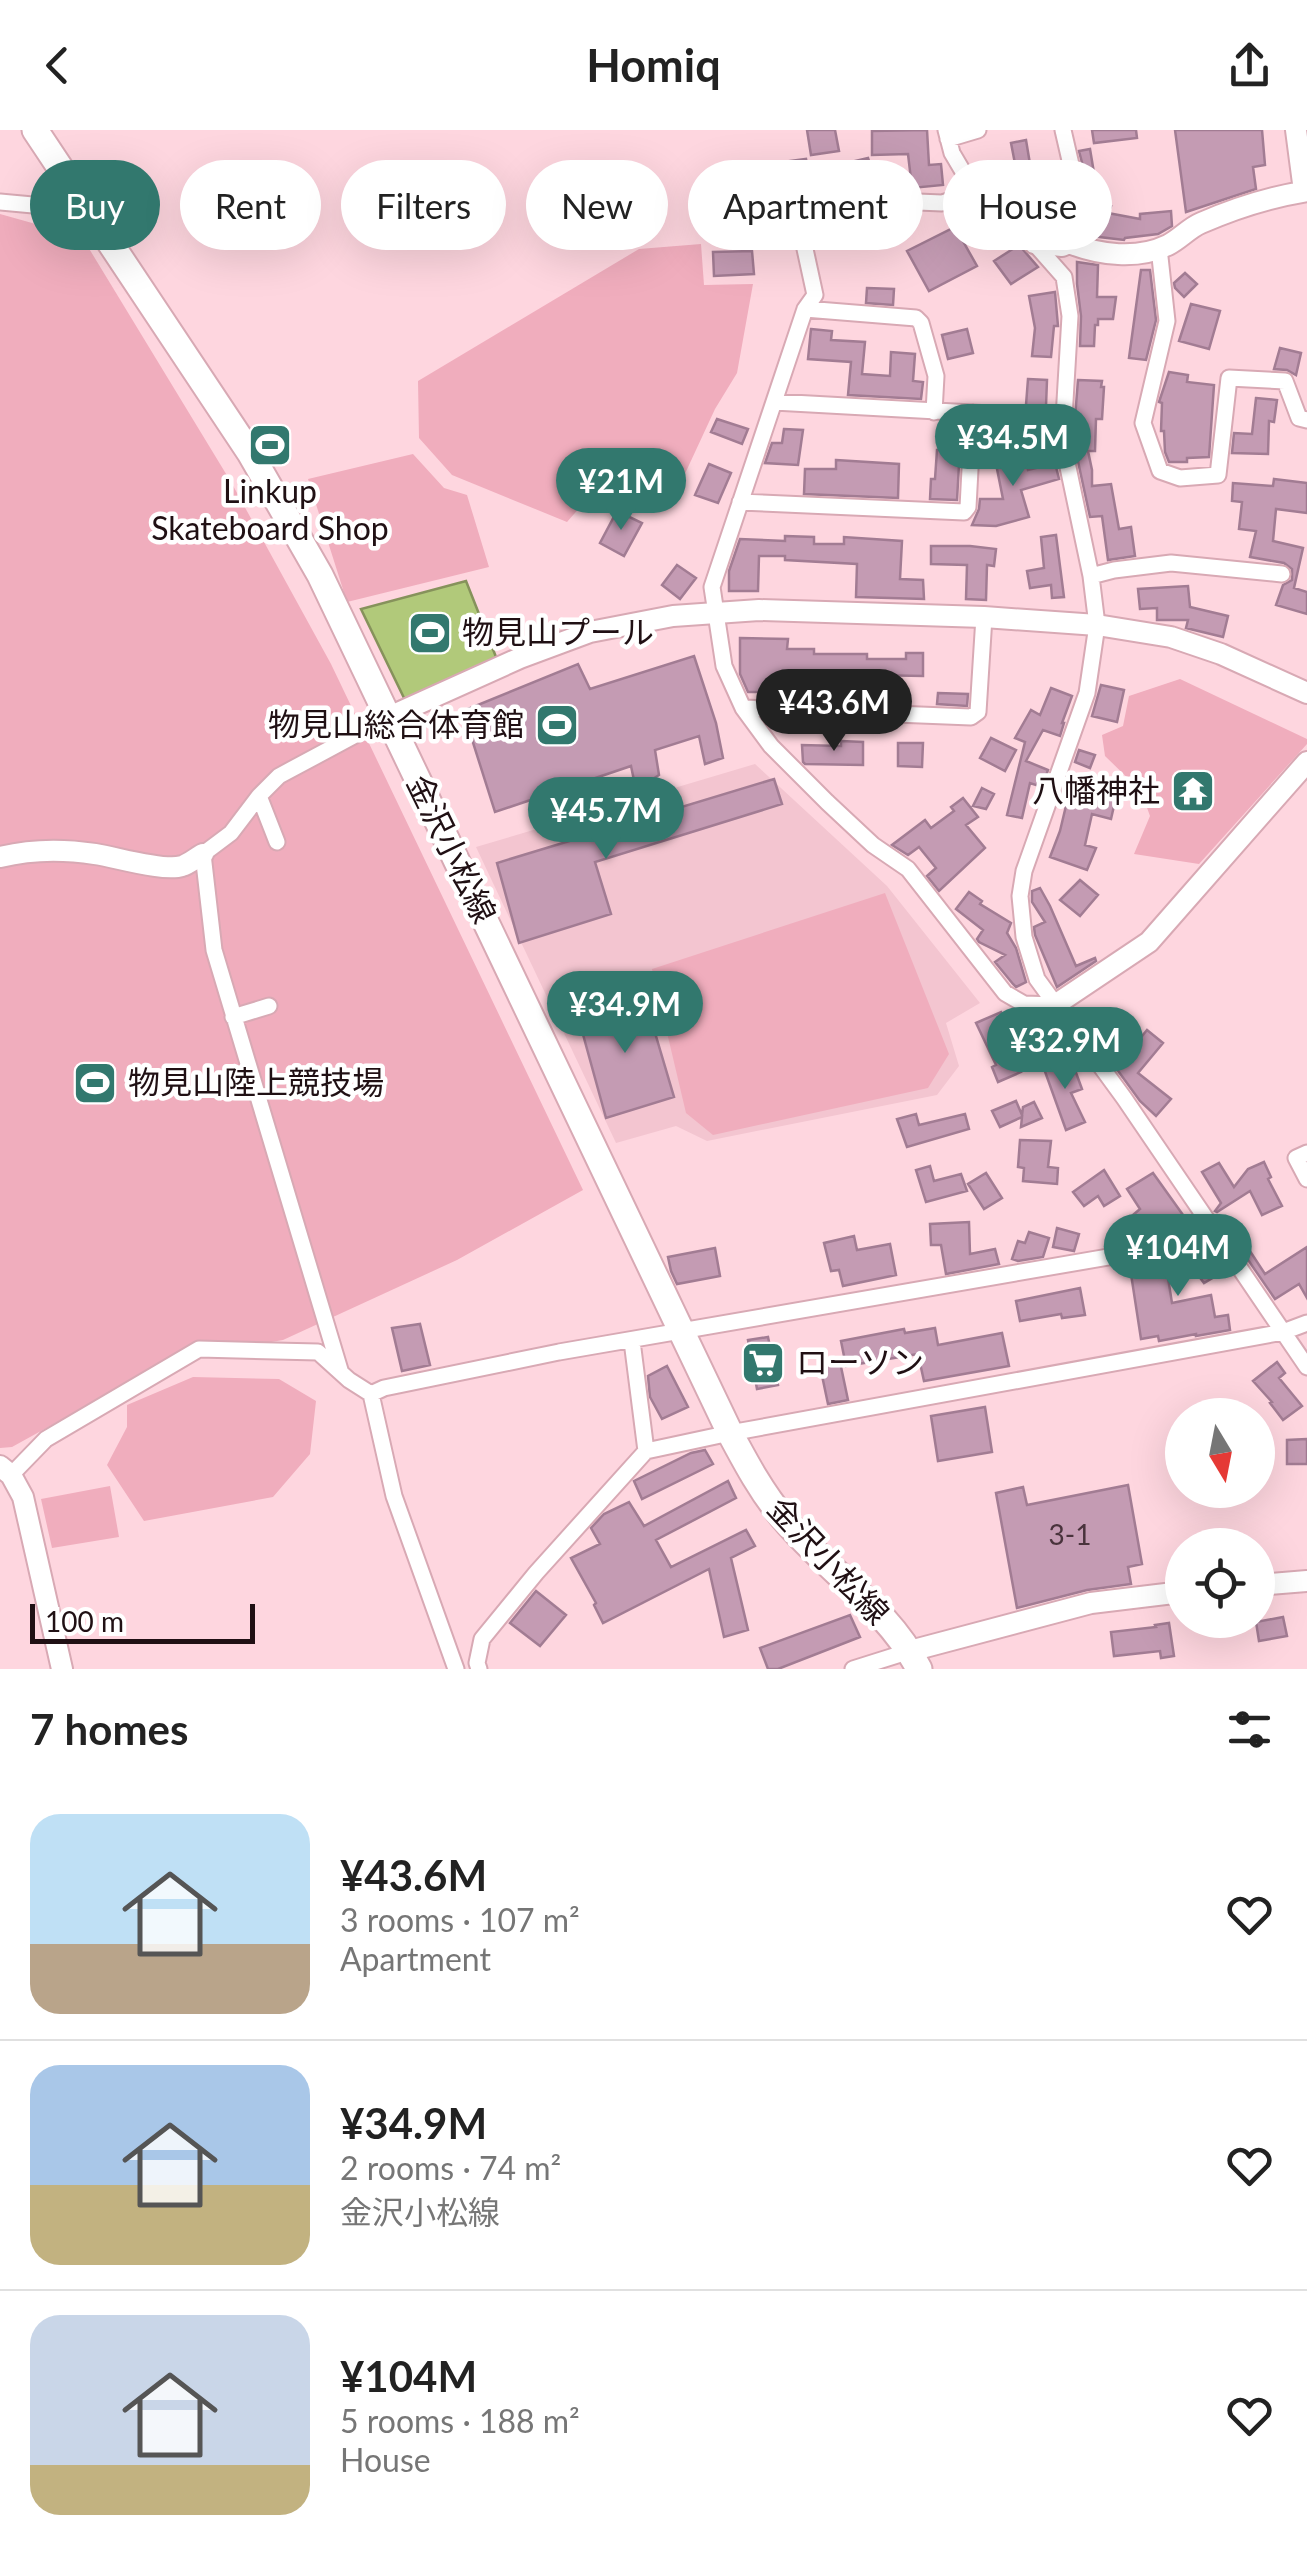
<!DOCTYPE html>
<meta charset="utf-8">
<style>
:root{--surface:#fff;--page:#f2f2f2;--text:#222;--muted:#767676;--line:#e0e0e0;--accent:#32786e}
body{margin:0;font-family:Lato,"Noto Sans JP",sans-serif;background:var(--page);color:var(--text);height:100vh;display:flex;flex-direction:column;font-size:38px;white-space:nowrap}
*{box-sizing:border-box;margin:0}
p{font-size:32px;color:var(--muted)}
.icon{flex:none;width:55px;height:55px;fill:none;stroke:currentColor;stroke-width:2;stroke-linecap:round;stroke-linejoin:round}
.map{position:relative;height:1539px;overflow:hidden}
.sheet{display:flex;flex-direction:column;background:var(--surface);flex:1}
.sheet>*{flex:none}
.top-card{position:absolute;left:30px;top:30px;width:1248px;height:90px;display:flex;gap:20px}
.needle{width:65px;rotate:170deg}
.fabs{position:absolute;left:1165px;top:1268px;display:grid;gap:20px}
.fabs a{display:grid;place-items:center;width:110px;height:110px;border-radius:50%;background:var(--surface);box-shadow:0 10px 40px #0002;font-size:50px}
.scale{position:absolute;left:30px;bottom:25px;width:225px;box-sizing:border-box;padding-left:10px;border:5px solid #201014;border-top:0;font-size:28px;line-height:35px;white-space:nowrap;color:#201014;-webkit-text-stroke:8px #fff;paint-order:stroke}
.price{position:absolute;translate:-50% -85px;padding:0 22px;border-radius:35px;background:var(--accent);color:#fff;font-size:32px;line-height:65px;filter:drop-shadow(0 2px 5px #0008)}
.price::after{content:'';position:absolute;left:50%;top:60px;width:30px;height:22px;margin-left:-15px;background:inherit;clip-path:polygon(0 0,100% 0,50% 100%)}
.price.selected{background:#222;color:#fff}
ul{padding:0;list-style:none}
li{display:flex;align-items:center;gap:30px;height:250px;padding:0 30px}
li+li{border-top:2px solid var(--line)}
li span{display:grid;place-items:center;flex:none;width:280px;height:200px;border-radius:30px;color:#555}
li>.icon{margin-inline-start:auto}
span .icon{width:120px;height:120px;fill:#fffc;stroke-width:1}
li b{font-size:42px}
h2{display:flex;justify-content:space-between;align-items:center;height:120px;padding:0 30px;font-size:42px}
.pill{padding:0 35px;border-radius:45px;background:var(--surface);box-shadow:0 10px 40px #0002;font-size:35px;line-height:90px}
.pill.selected{background:var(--accent);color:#fff}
header{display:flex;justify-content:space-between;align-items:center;height:130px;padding:0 30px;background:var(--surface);font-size:45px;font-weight:700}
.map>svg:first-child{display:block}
.built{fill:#f3c5d0}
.green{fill:#f0adbd}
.water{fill:#b1c97a;stroke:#86925b;stroke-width:2.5}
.building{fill:#c49bb3;stroke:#a27c93;stroke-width:2.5}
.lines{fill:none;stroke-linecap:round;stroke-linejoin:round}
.minor-casing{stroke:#d8a9b4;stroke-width:19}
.tertiary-casing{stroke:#d8a9b4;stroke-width:24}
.primary-casing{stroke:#d8a9b4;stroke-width:29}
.minor{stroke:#fff;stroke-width:15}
.tertiary{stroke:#fff;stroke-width:20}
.primary{stroke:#fff;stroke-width:25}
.labels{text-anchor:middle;stroke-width:9;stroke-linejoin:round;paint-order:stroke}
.number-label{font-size:28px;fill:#49333c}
.poi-label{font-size:32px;fill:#201014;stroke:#fff;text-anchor:start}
.street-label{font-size:32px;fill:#201014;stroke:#fff}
</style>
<header><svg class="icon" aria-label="back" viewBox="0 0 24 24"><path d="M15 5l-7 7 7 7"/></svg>Homiq<svg class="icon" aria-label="share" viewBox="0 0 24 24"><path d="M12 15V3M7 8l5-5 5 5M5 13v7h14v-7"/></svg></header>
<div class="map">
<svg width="1307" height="1539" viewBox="0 0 1307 1539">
<rect width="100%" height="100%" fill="#fed6df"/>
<path class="built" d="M755 634 887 756 980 873 946 893 959 936 937 965 707 1011 676 996 616 1013 476 717Z"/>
<path class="green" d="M0 84 82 107 231 352 331 534 583 1060 457 1130 283 1210 188 1226 97 1270 12 1317 0 1318Z
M701 114 704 155 753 154 737 243 715 279 670 376 589 367 567 392 452 345 419 308 418 251 639 119Z
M413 324 444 358 467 365 489 437 347 472 308 349Z
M1180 549 1307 609V614L1199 734 1134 724 1150 686 1141 661 1105 626 1102 605 1123 596 1129 566Z
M885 763 949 924 928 958 713 1005 686 983 652 839Z
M193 1247 279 1249 316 1271 310 1324 273 1367 144 1391 107 1335 127 1297V1275Z
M110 1356 119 1407 52 1418 41 1369Z"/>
<path class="water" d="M466 451 496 527 406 572 361 479Z"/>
<path class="building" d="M807 0H835L839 21 811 25Z
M927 0 929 35 941 34 943 55 912 58 908 24 872 25V1Z
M1092 0H1136L1137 8 1094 13Z
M1175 0H1262L1265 35 1253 37 1256 59 1186 82Z
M1026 10 1030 34 1018 49 1011 13Z
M1090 19 1094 43 1085 44 1079 21Z
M868 28 879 62 804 82 795 50 754 55 752 36 806 29 811 56 851 46 847 33Z
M992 35 1013 54 1002 68 981 48Z
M1044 46 1063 55V60L1048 66 1061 80 1059 96 1052 101 1035 99 1025 90 1042 75 1032 49Z
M1094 68 1111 76 1108 83 1140 89V84L1171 81 1172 96 1158 104 1125 108 1124 110 1091 106 1087 81Z
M955 97 977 136 929 161 907 121Z
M1019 115 1038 137 1011 154 994 131Z
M752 121 754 144 714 146 713 122Z
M1077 132 1098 135 1097 167H1116L1113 189H1098V195H1095L1094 216H1080L1081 186 1077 154Z
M1141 140H1150L1156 190 1146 230 1129 228Z
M1185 143 1197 154 1184 167 1175 158 1174 153Z
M867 158 894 159 893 175 866 173Z
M1055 162 1058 196H1054L1051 227 1032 226 1035 198 1029 166Z
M1191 174 1220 181 1209 219 1179 211Z
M811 199 832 201 831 210 865 212 862 244 890 246 891 222 915 224 913 251 923 252 921 269 848 265 851 232 808 229Z
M967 199 973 223 948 229 942 205Z
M1280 218 1301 223 1296 245 1287 240 1274 239Z
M1169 242 1188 245 1187 252 1214 255 1209 327 1187 328V332H1169L1165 322 1164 301H1161L1162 273 1159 272Z
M1028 249 1047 250 1046 276 1026 275Z
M1078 250 1102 251 1101 257H1104L1102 289H1096L1095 321H1088L1092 340V356L1111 354 1119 399 1131 397 1135 426 1108 430 1102 386 1090 387 1076 322 1075 288Z
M1256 268 1277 270 1274 292 1269 291 1268 324 1232 323 1234 303 1252 304Z
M717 289 748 299 742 314 711 302Z
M946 298 961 299 957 370 930 369 931 349H935L937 320H944Z
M784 299 803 300 798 335 765 333 772 313H782Z
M1023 317 1028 340 1052 334 1053 337H1056L1059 349 1021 360 1029 387 996 396 972 395 979 379 980 369H1003L995 329 1004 327 1002 322Z
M836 330 899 334 898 368 804 364 805 339H836Z
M709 334 731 343 718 373 695 365Z
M1274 349 1307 353V383L1276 379 1273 411 1303 418 1294 458 1307 462V484L1276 475 1283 455 1292 450V439L1284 433 1250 427 1256 401 1239 399 1242 372 1232 371 1233 353 1273 356Z
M617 381 642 393 624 426 600 413Z
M1056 405 1064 467 1052 468 1051 455 1030 458 1027 441 1044 438 1041 407Z
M785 406 814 407V414H844V407L902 411 900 449 923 450 924 469 856 467 857 434 785 430V426H759L758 461H729V441L740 409 785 411Z
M931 416H970L996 419 994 436 987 435 986 470 966 469 967 435 931 434Z
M677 435 696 448 680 469 662 455Z
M1188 456 1190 477 1228 486 1223 507 1186 498 1188 490H1157V478L1140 479 1138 459Z
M740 508 788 509 787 519H814V524H867V529H906V523H923V546L869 545 870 572 817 570V542H787V568H767V562H748L740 544Z
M694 526 716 593 723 628 705 634 699 606 655 620 659 645 636 660 631 636 495 682 463 581 578 534 590 559Z
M1101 555 1124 560 1117 592 1092 586Z
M1051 558 1072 566 1062 593H1064L1060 606 1043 600 1026 631 1048 640 1042 657 1030 653 1022 688 1007 685 1025 612 1015 608 1031 580 1040 585Z
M938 563 968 564 967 576 937 574Z
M991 608 1016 620 1005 641 980 628Z
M841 611 863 612V635L805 634 803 632 802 615 841 616Z
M898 613H923L922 637 898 636Z
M1079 620 1095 625 1090 638 1075 632Z
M774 649 782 674 595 732 611 784 519 813 497 733Z
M1195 649 1203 671 1188 675 1181 654Z
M982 658 994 664 986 679 973 676Z
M1070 659 1116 667 1111 689 1092 684 1085 715 1096 718 1087 740 1050 727 1060 701Z
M963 668 978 687 966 695 985 718 939 761 927 746 936 738 919 717 908 725 892 715 925 690 931 698 954 681 951 677Z
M1080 750 1098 765 1080 786 1060 770Z
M1040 758 1050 776 1076 836 1095 828 1096 831 1057 857 1035 805 1034 797 1045 792 1032 772V761Z
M969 762 982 771 980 774 1011 793 1007 803 1016 818 1026 852 1016 857 1013 854 995 832 1005 825 979 812 977 809 983 800 956 779Z
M645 869 674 967 606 988 576 879 606 870 609 879Z
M1001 882 1010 899 1017 896 1024 911 1019 913 1027 932 1018 936 1021 942 998 952 992 937 996 935 976 893Z
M1147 900 1163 913 1138 943 1171 969 1156 986 1140 971 1116 938Z
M1063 929 1068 943 1075 940 1082 959 1071 963 1085 992 1066 1000 1043 936Z
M1016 971 1022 985 1023 977 1034 972 1042 988 1021 997 1022 987 1000 997 992 981Z
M916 984 919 995 965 984 969 999 907 1017 897 989Z
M1020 1010 1051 1011 1048 1037 1058 1038 1057 1054 1023 1051 1024 1038 1018 1037Z
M1264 1032 1271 1047 1268 1049 1282 1076 1262 1085 1250 1061 1217 1082 1215 1081 1221 1073 1202 1042 1219 1033 1234 1057 1248 1039Z
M930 1036 934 1051 961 1044 967 1061 926 1072 916 1040Z
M1104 1040 1120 1066 1104 1076 1098 1066 1084 1076 1073 1062Z
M986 1043 1002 1068 984 1079 968 1054Z
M1153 1043 1188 1092 1168 1105 1164 1103 1157 1107 1142 1110 1140 1108 1132 1112 1119 1097 1140 1079 1127 1059Z
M969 1092 970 1124 995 1119 999 1134 946 1144 941 1115H931L930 1094Z
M1057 1098 1079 1104 1074 1121 1053 1117Z
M1029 1102 1049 1108 1043 1127 1018 1131 1012 1129 1018 1111 1025 1113Z
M854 1106 857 1120 890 1114 896 1145 843 1156 839 1140 831 1141 824 1113Z
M1203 1109 1224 1141 1204 1153 1189 1133 1168 1148 1172 1173 1211 1165 1215 1187 1228 1185 1230 1200 1196 1206V1204L1159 1211 1158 1206 1141 1209 1131 1144 1179 1135 1174 1127Z
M1307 1117V1168L1299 1154 1275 1169 1244 1124 1250 1121 1265 1144Z
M715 1118 720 1146 677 1154 671 1141 668 1127Z
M1080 1158 1085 1185 1062 1188 1061 1184 1020 1191 1016 1171Z
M420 1194 430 1235 402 1241 392 1198Z
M935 1198 938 1215 1002 1203 1009 1236 924 1251 918 1224 846 1236 841 1211 904 1199 905 1203Z
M768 1207 778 1255 757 1259 748 1210Z
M840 1232 848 1270 828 1274 820 1236Z
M1277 1232 1285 1243 1279 1248 1302 1276 1283 1290 1270 1273 1272 1272 1253 1251Z
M667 1236 688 1277 662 1289 650 1267 648 1246Z
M985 1277 992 1322 938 1331 931 1286Z
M1307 1309V1334H1287V1310Z
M705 1320 713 1334 642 1369 634 1351 691 1323Z
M728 1351 736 1368 656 1410 671 1437 746 1400 755 1416 731 1428 748 1500 724 1507 709 1439 603 1493 594 1475 596 1473 571 1428 600 1414 591 1398 604 1384 629 1372 644 1396Z
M1128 1355 1142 1434 1128 1437 1131 1454 1087 1460 1017 1478 996 1363 1023 1357 1027 1375Z
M536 1461 566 1485 540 1516 510 1493Z
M850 1485 860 1507 778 1539H768L760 1518Z
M1283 1487 1287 1506 1259 1511 1256 1492Z
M1169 1493 1174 1526 1161 1528 1160 1521 1114 1526 1111 1502 1156 1497 1155 1495Z"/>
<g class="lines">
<g class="minor-casing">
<path id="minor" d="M946 0 952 23 975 62 1034 113 1064 147 1070 186 1064 288 1065 323 1091 446 1097 495 1087 563 1024 741 1020 766 1024 807 1037 849 1124 968 1307 1237
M1063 0 1075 52 1069 113
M948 9 978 0
M975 62 942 73 918 72 800 96 815 165 805 179 712 457 724 536 743 578 771 616 827 672 873 715 908 739 1005 863 1024 874 1055 875
M0 72 87 80
M1159 118 1167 191 1143 293 1160 341 1180 348 1218 345 1229 248 1285 251 1299 288 1307 290
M805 179 916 188 921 193 936 246 934 282
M774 272 1064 288
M740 372 964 382 968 377 973 283
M1091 446 1114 440 1171 433 1282 444
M743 578 971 587 978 582 984 487
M259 666 277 712
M233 887 269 876
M1307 1023 1296 1028 1307 1049
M632 1211 646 1321
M340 1240 214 820 203 724 231 703 259 666 279 646 389 587
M371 1264 394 1366 456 1539
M11 1345 46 1309 199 1219 318 1222 349 1250 371 1264 384 1258 559 1222 1172 1116 1208 1093
M479 1539 477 1533 482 1509 536 1443 646 1321 730 1303 1283 1202 1307 1193
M853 1539 910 1521"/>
</g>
<g class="tertiary-casing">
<path id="tertiary" d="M1296 0 1304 61
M1034 113 1062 116 1069 113C1100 125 1137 130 1168 115 1180 109 1189 98 1201 93 1235 78 1270 67 1307 61
M389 587 520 528 590 502 673 486 759 480 984 487 1097 495 1171 507 1221 524 1307 563
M0 727C32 719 63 719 95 724 116 727 164 742 182 736 189 734 197 727 203 724
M1055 875 1149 812 1307 632
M0 1336 11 1345 23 1367 62 1539
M1258 1455 1307 1451
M910 1521 1091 1473 1182 1462"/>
</g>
<g class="primary-casing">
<path id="primary" d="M35 0 250 323 320 445 730 1303C746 1333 762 1363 784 1389 827 1441 888 1478 919 1539"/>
</g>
<use href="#minor" class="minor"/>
<use href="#tertiary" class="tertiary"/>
<use href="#primary" class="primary"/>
</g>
<defs>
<g id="stadium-square" transform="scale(2.25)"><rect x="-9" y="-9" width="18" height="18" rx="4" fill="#32786e" stroke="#fff"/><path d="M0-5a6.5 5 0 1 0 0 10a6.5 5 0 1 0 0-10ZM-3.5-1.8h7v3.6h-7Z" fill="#fff"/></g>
<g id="temple-square" transform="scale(2.25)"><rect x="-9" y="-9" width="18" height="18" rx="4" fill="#32786e" stroke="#fff"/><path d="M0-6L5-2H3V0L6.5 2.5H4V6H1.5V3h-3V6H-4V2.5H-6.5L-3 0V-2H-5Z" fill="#fff"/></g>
<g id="supermarket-square" transform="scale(2.25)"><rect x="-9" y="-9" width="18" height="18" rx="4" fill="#32786e" stroke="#fff"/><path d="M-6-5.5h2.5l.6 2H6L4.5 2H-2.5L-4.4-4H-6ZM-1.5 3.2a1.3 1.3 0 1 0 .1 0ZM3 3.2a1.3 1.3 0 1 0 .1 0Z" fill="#fff"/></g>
</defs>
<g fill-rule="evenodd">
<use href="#stadium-square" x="270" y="315"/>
<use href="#stadium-square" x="430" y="503"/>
<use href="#stadium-square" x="557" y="595"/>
<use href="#temple-square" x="1193" y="661"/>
<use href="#stadium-square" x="95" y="953"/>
<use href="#supermarket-square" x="763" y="1233"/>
</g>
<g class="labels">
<g class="number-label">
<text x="1070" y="1415">3-1</text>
</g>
<g class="poi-label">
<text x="270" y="373" text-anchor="middle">Linkup<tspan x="270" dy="37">Skateboard Shop</tspan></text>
<text x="462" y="514">物見山プール</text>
<text x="524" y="606" text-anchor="end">物見山総合体育館</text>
<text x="1160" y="672" text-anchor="end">八幡神社</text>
<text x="128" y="964">物見山陸上競技場</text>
<text x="796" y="1244">ローソン</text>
</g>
<g class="street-label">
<text transform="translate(451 719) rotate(64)" y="11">金沢小松線</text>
<text transform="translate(828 1431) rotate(47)" y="11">金沢小松線</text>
</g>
</g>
</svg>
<div class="fabs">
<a><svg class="needle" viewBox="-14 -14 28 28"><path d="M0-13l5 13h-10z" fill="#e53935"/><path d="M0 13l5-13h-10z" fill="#767676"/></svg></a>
<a><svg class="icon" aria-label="locate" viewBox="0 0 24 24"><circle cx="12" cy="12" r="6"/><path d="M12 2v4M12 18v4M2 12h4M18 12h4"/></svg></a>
</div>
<div class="scale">100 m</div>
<b class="price" style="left:1013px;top:359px">¥34.5M</b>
<b class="price" style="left:621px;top:403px">¥21M</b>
<b class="price selected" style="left:834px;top:624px">¥43.6M</b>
<b class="price" style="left:606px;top:732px">¥45.7M</b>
<b class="price" style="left:625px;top:926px">¥34.9M</b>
<b class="price" style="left:1065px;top:962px">¥32.9M</b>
<b class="price" style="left:1178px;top:1169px">¥104M</b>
<div class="top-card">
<a class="pill selected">Buy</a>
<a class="pill">Rent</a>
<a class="pill">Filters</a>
<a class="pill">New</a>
<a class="pill">Apartment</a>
<a class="pill">House</a>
</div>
</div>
<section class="sheet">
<h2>7 homes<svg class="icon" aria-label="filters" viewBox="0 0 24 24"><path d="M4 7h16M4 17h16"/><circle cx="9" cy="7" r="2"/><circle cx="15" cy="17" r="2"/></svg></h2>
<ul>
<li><span style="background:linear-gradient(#bfe0f5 65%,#b9a48a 0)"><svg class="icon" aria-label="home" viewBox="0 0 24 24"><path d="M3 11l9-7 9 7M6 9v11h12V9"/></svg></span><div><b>¥43.6M</b><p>3 rooms · 107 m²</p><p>Apartment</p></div><svg class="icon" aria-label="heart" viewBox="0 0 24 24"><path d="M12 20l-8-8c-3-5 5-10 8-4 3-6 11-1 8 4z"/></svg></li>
<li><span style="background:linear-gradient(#a9c7e8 60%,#c2b280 0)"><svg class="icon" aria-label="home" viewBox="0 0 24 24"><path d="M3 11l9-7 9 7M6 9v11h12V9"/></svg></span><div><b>¥34.9M</b><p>2 rooms · 74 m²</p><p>金沢小松線</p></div><svg class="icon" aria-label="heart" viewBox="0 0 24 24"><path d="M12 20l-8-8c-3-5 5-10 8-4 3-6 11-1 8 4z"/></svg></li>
<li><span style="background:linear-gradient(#c9d6e8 75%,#c2b280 0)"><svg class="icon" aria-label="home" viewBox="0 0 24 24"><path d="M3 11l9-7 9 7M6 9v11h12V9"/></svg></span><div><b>¥104M</b><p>5 rooms · 188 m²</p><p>House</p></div><svg class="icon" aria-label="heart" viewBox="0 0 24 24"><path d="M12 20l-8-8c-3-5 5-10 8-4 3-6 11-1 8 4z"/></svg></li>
</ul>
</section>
